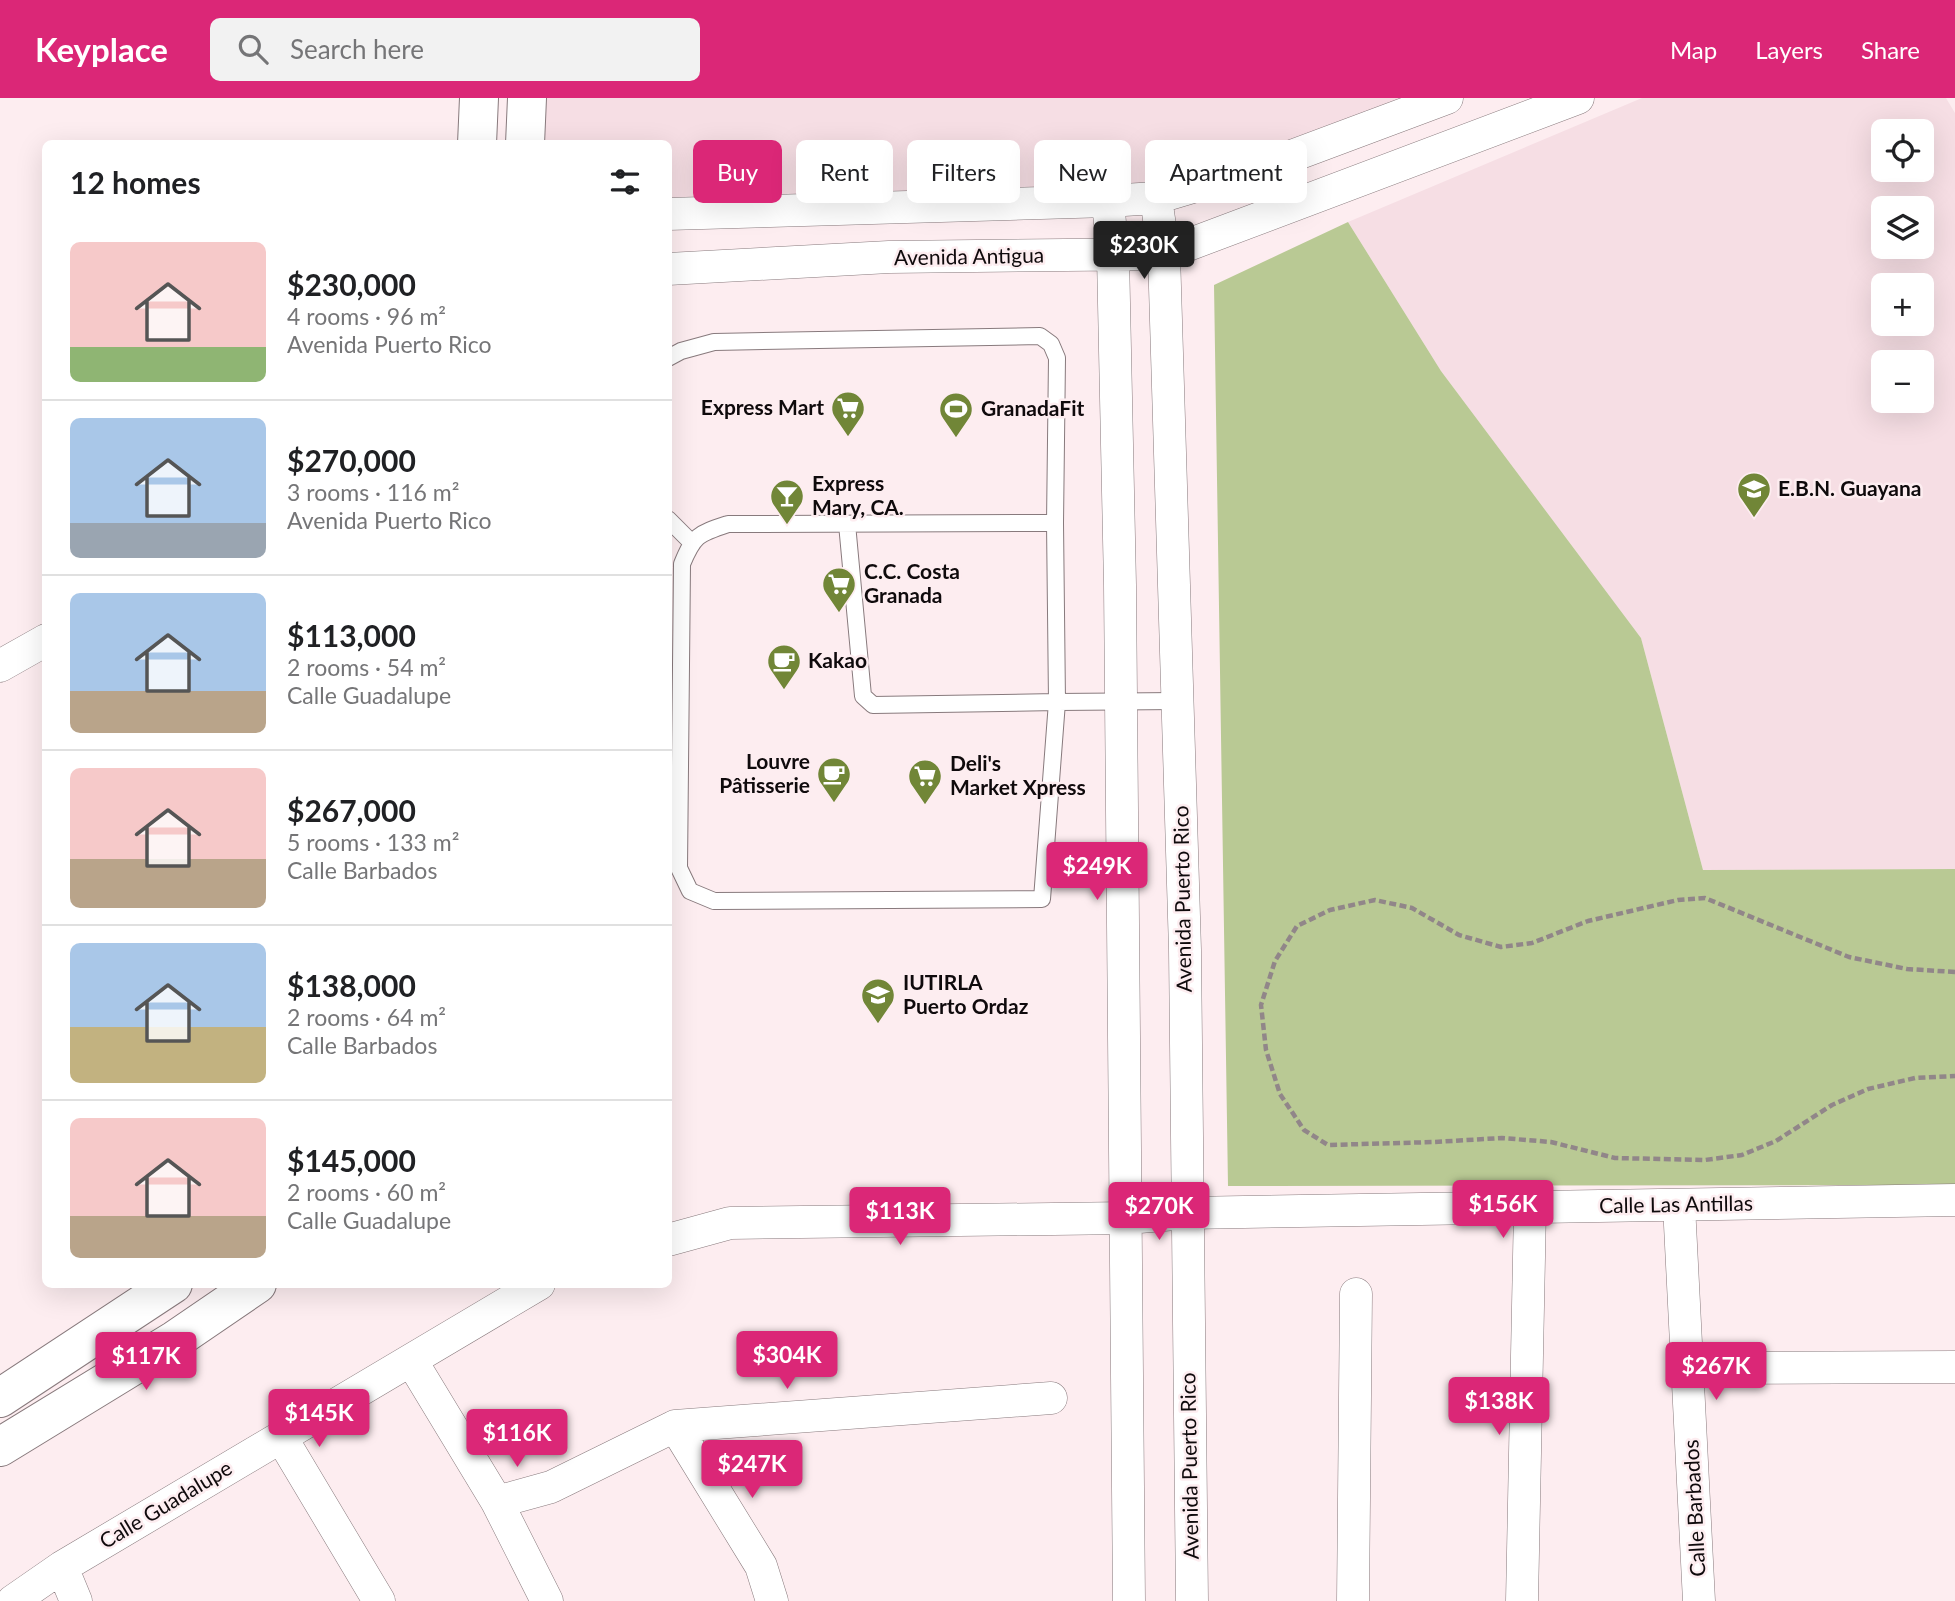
<!DOCTYPE html>
<meta charset="utf-8">
<style>
:root{--surface:#fff;--page:#f2f2f2;--text:#202124;--muted:#757577;--line:#e0e0e0;--accent:#db2777}
body{margin:0;font-family:Lato,sans-serif;background:var(--page);color:var(--text);height:100vh;display:flex;flex-direction:column;font-size:26px;white-space:nowrap}
*{box-sizing:border-box;margin:0}
p{font-size:23px;color:var(--muted)}
.icon{flex:none;width:38px;height:38px;fill:none;stroke:currentColor;stroke-width:2;stroke-linecap:round;stroke-linejoin:round}
.map{position:relative;flex:1;overflow:hidden}
.sheet{position:absolute;left:42px;top:42px;width:630px;height:1148px;display:flex;flex-direction:column;background:var(--surface);border-radius:10px;box-shadow:0 7px 28px #0002}
.sheet>*{flex:none}
.top-card{position:absolute;left:693px;top:42px;width:665px;height:63px;display:flex;gap:14px}
.fabs{position:absolute;left:1871px;top:21px;display:grid;gap:14px}
.fabs a{display:grid;place-items:center;width:63px;height:63px;border-radius:10px;background:var(--surface);box-shadow:0 7px 28px #0002;font-size:35px}
.price{position:absolute;translate:-50% -60px;padding:0 16px;border-radius:7px;background:var(--accent);color:#fff;font-size:23px;line-height:46px;filter:drop-shadow(0 2px 4px #0008)}
.price::after{content:'';position:absolute;left:50%;top:42px;width:21px;height:16px;margin-left:-10px;background:inherit;clip-path:polygon(0 0,100% 0,50% 100%)}
.price.current{background:#222;color:#fff}
ul{padding:0;list-style:none}
li{display:flex;align-items:center;gap:21px;height:175px;padding:0 28px}
li+li{border-top:2px solid var(--line)}
li span{display:grid;place-items:center;flex:none;width:196px;height:140px;border-radius:10px;color:#555}
li>.icon{margin-inline-start:auto}
span .icon{width:84px;height:84px;fill:#fffc;stroke-width:1}
li b{font-size:30px}
h2{display:flex;justify-content:space-between;align-items:center;height:84px;padding:0 28px;font-size:30px}
.tag{padding:0 24px;border-radius:10px;background:var(--surface);box-shadow:0 7px 28px #0002;font-size:24px;line-height:63px}
.tag.current{background:var(--accent);color:#fff}
header{display:flex;align-items:center;gap:42px;box-sizing:border-box;height:98px;padding:0 35px;background:var(--accent);color:#fff}
header strong{font-size:33px}
nav{display:flex;gap:38px;margin-inline-start:auto;font-size:24px}
.search{width:490px;height:63px;background:var(--page);display:flex;align-items:center;gap:18px;box-sizing:border-box;padding:0 24px;border-radius:10px;color:var(--muted);font-size:26px}
.map>svg:first-child{display:block}
.built{fill:#f6dee4;fill-rule:evenodd}
.green{fill:#b9c994}
.lines{fill:none;stroke-linecap:round;stroke-linejoin:round}
.lane-casing{stroke:#887a7d;stroke-width:18}
.street-casing{stroke:#887a7d;stroke-width:33}
.secondary-casing{stroke:#887a7d;stroke-width:40}
.path{stroke:#918689;stroke-width:4.5;stroke-dasharray:7 3.5;stroke-linecap:butt}
.lane{stroke:#fff;stroke-width:16}
.street{stroke:#fff;stroke-width:32}
.secondary{stroke:#fff;stroke-width:38}
.labels{text-anchor:middle;stroke-width:5;stroke-linejoin:round;paint-order:stroke}
.street-label{font-size:21px;fill:#0f0a0c;stroke:#fdedf0}
.poi-label{font-size:21px;font-weight:bold;fill:#0f0a0c;stroke:#fdedf0;text-anchor:start}
</style>
<header>
<strong>Keyplace</strong>
<div class="search"><svg class="icon" aria-label="search" viewBox="0 0 24 24"><circle cx="10" cy="10" r="6"/><path d="M15 15l6 6"/></svg>Search here</div>
<nav><a>Map</a><a>Layers</a><a>Share</a></nav>
</header>
<div class="map">
<svg width="1955" height="1503" viewBox="0 0 1955 1503">
<rect width="100%" height="100%" fill="#fdedf0"/>
<path class="built" d="M527 0H1447L1156 100 669 116 668 46H525Z
M1642 0H1946L1955 15V771L1703 772 1641 540 1441 273 1348 124ZM1883 33H1922V72H1883ZM1883 110H1922V149H1883ZM1883 187H1922V226H1883ZM1883 264H1922V303H1883Z"/>
<path class="green" d="M1348 124 1441 273 1641 540 1703 772 1955 771V1087L1228 1088 1214 187Z"/>
<g class="lines">
<g class="lane-casing">
<path id="lane" d="M668 260 681 253 714 244 1040 238 1051 246 1057 260 1055 425
M668 421 691 444
M847 426 863 598 873 607 1057 604 1042 801 714 803 690 793 679 770 682 466C694 437 698 436 728 426L1055 425 1057 604 1178 603"/>
</g>
<g class="street-casing">
<path id="street" d="M1156 100 1164 156 1185 852 1192 1503
M1108 103 1113 158 1120 487 1129 1503
M668 116 1108 103 1156 100 1273 65 1447 0
M668 171 889 159 1164 156 1578 0
M0 568 46 542
M1679 1107 1699 1503
M668 1142 730 1125 1127 1120 1187 1115 1955 1102
M411 1262 497 1404 547 1503
M1689 1270 1955 1269
M675 1328 761 1468 772 1503
M281 1339 379 1503
M497 1404 551 1389 675 1328 1051 1300
M62 1469 76 1503
M13 1503 62 1469 539 1186
M1353 1503 1356 1196
M1522 1503 1530 1110"/>
</g>
<g class="secondary-casing">
<path id="secondary" d="M477 46 479 0
M525 46 527 0
M0 1300 173 1186
M0 1349 175 1242 257 1186"/>
</g>
<path class="path" d="M1955 874 1907 871 1849 859 1705 800 1678 802 1588 823 1532 845 1501 849 1459 837 1412 810 1375 802 1330 812 1297 828 1275 863 1261 907 1266 952 1280 996 1304 1032 1328 1047 1435 1044 1502 1040 1551 1044 1615 1060 1705 1062 1742 1057 1776 1043 1832 1007 1868 991 1915 980 1955 978"/>
<use href="#lane" class="lane"/>
<use href="#street" class="street"/>
<use href="#secondary" class="secondary"/>
</g>
<defs>
<g id="supermarket-pin" transform="scale(1.75)"><path d="M0 17L-7.5 6A9.5 9.5 0 1 1 7.5 6Z" fill="#718637" stroke="#fdedf0"/><path d="M-6-5.5h2.5l.6 2H6L4.5 2H-2.5L-4.4-4H-6ZM-1.5 3.2a1.3 1.3 0 1 0 .1 0ZM3 3.2a1.3 1.3 0 1 0 .1 0Z" fill="#fff"/></g>
<g id="stadium-pin" transform="scale(1.75)"><path d="M0 17L-7.5 6A9.5 9.5 0 1 1 7.5 6Z" fill="#718637" stroke="#fdedf0"/><path d="M0-5a6.5 5 0 1 0 0 10a6.5 5 0 1 0 0-10ZM-3.5-1.8h7v3.6h-7Z" fill="#fff"/></g>
<g id="school-pin" transform="scale(1.75)"><path d="M0 17L-7.5 6A9.5 9.5 0 1 1 7.5 6Z" fill="#718637" stroke="#fdedf0"/><path d="M0-5L7-2L0 1L-7-2ZM-4 1L0 2.5L4 1V4Q0 6-4 4Z" fill="#fff"/></g>
<g id="bar-pin" transform="scale(1.75)"><path d="M0 17L-7.5 6A9.5 9.5 0 1 1 7.5 6Z" fill="#718637" stroke="#fdedf0"/><path d="M-6-5H6L.8 .8V4.5H3.5V6h-7V4.5H-.8V.8Z" fill="#fff"/></g>
<g id="cafe-pin" transform="scale(1.75)"><path d="M0 17L-7.5 6A9.5 9.5 0 1 1 7.5 6Z" fill="#718637" stroke="#fdedf0"/><path d="M-5.5-4.5H6V0H3Q3 3.5 0 3.5H-2.5Q-5.5 3.5-5.5 0ZM3-3.2v2h1.7v-2ZM-6 4.5H4V6H-6Z" fill="#fff"/></g>
<g id="university-pin" transform="scale(1.75)"><path d="M0 17L-7.5 6A9.5 9.5 0 1 1 7.5 6Z" fill="#718637" stroke="#fdedf0"/><path d="M0-5L7-2L0 1L-7-2ZM-4 1L0 2.5L4 1V4Q0 6-4 4Z" fill="#fff"/></g>
</defs>
<g fill-rule="evenodd">
<use href="#supermarket-pin" x="848" y="310"/>
<use href="#stadium-pin" x="956" y="311"/>
<use href="#school-pin" x="1754" y="391"/>
<use href="#bar-pin" x="787" y="398"/>
<use href="#supermarket-pin" x="839" y="486"/>
<use href="#cafe-pin" x="784" y="563"/>
<use href="#cafe-pin" x="834" y="676"/>
<use href="#supermarket-pin" x="925" y="678"/>
<use href="#university-pin" x="878" y="897"/>
</g>
<g class="labels">
<g class="street-label">
<text transform="translate(969 159) rotate(-1)" y="7">Avenida Antigua</text>
<text transform="translate(1183 801) rotate(-91)" y="7">Avenida Puerto Rico</text>
<text transform="translate(1676 1107) rotate(-1)" y="7">Calle Las Antillas</text>
<text transform="translate(1190 1368) rotate(-91)" y="7">Avenida Puerto Rico</text>
<text transform="translate(166 1407) rotate(-31)" y="7">Calle Guadalupe</text>
<text transform="translate(1695 1410) rotate(-93)" y="7">Calle Barbados</text>
</g>
<g class="poi-label">
<text x="824" y="317" text-anchor="end">Express Mart</text>
<text x="981" y="318">GranadaFit</text>
<text x="812" y="393">Express<tspan x="812" dy="24">Mary, CA.</tspan></text>
<text x="1778" y="398">E.B.N. Guayana</text>
<text x="864" y="481">C.C. Costa<tspan x="864" dy="24">Granada</tspan></text>
<text x="808" y="570">Kakao</text>
<text x="810" y="671" text-anchor="end">Louvre<tspan x="810" dy="24">Pâtisserie</tspan></text>
<text x="950" y="673">Deli's<tspan x="950" dy="24">Market Xpress</tspan></text>
<text x="903" y="892">IUTIRLA<tspan x="903" dy="24">Puerto Ordaz</tspan></text>
</g>
</g>
</svg>
<div class="fabs">
<a><svg class="icon" aria-label="locate" viewBox="0 0 24 24"><circle cx="12" cy="12" r="6"/><path d="M12 2v4M12 18v4M2 12h4M18 12h4"/></svg></a>
<a><svg class="icon" aria-label="layers" viewBox="0 0 24 24"><path d="M12 4l9 5-9 5-9-5zM3 14l9 5 9-5"/></svg></a>
<a>+</a>
<a>−</a>
</div>
<b class="price current" style="left:1144px;top:183px">$230K</b>
<b class="price" style="left:1097px;top:804px">$249K</b>
<b class="price" style="left:1503px;top:1142px">$156K</b>
<b class="price" style="left:1159px;top:1144px">$270K</b>
<b class="price" style="left:900px;top:1149px">$113K</b>
<b class="price" style="left:787px;top:1293px">$304K</b>
<b class="price" style="left:146px;top:1294px">$117K</b>
<b class="price" style="left:1716px;top:1304px">$267K</b>
<b class="price" style="left:1499px;top:1339px">$138K</b>
<b class="price" style="left:319px;top:1351px">$145K</b>
<b class="price" style="left:517px;top:1371px">$116K</b>
<b class="price" style="left:752px;top:1402px">$247K</b>
<div class="top-card">
<a class="tag current">Buy</a>
<a class="tag">Rent</a>
<a class="tag">Filters</a>
<a class="tag">New</a>
<a class="tag">Apartment</a>
</div>
<section class="sheet">
<h2>12 homes<svg class="icon" aria-label="filters" viewBox="0 0 24 24"><path d="M4 7h16M4 17h16"/><circle cx="9" cy="7" r="2"/><circle cx="15" cy="17" r="2"/></svg></h2>
<ul>
<li><span style="background:linear-gradient(#f6c9c9 75%,#8fb573 0)"><svg class="icon" aria-label="home" viewBox="0 0 24 24"><path d="M3 11l9-7 9 7M6 9v11h12V9"/></svg></span><div><b>$230,000</b><p>4 rooms · 96 m²</p><p>Avenida Puerto Rico</p></div></li>
<li><span style="background:linear-gradient(#a9c7e8 75%,#9aa5b1 0)"><svg class="icon" aria-label="home" viewBox="0 0 24 24"><path d="M3 11l9-7 9 7M6 9v11h12V9"/></svg></span><div><b>$270,000</b><p>3 rooms · 116 m²</p><p>Avenida Puerto Rico</p></div></li>
<li><span style="background:linear-gradient(#a9c7e8 70%,#b9a48a 0)"><svg class="icon" aria-label="home" viewBox="0 0 24 24"><path d="M3 11l9-7 9 7M6 9v11h12V9"/></svg></span><div><b>$113,000</b><p>2 rooms · 54 m²</p><p>Calle Guadalupe</p></div></li>
<li><span style="background:linear-gradient(#f6c9c9 65%,#b9a48a 0)"><svg class="icon" aria-label="home" viewBox="0 0 24 24"><path d="M3 11l9-7 9 7M6 9v11h12V9"/></svg></span><div><b>$267,000</b><p>5 rooms · 133 m²</p><p>Calle Barbados</p></div></li>
<li><span style="background:linear-gradient(#a9c7e8 60%,#c2b280 0)"><svg class="icon" aria-label="home" viewBox="0 0 24 24"><path d="M3 11l9-7 9 7M6 9v11h12V9"/></svg></span><div><b>$138,000</b><p>2 rooms · 64 m²</p><p>Calle Barbados</p></div></li>
<li><span style="background:linear-gradient(#f6c9c9 70%,#b9a48a 0)"><svg class="icon" aria-label="home" viewBox="0 0 24 24"><path d="M3 11l9-7 9 7M6 9v11h12V9"/></svg></span><div><b>$145,000</b><p>2 rooms · 60 m²</p><p>Calle Guadalupe</p></div></li>
</ul>
</section>
</div>
